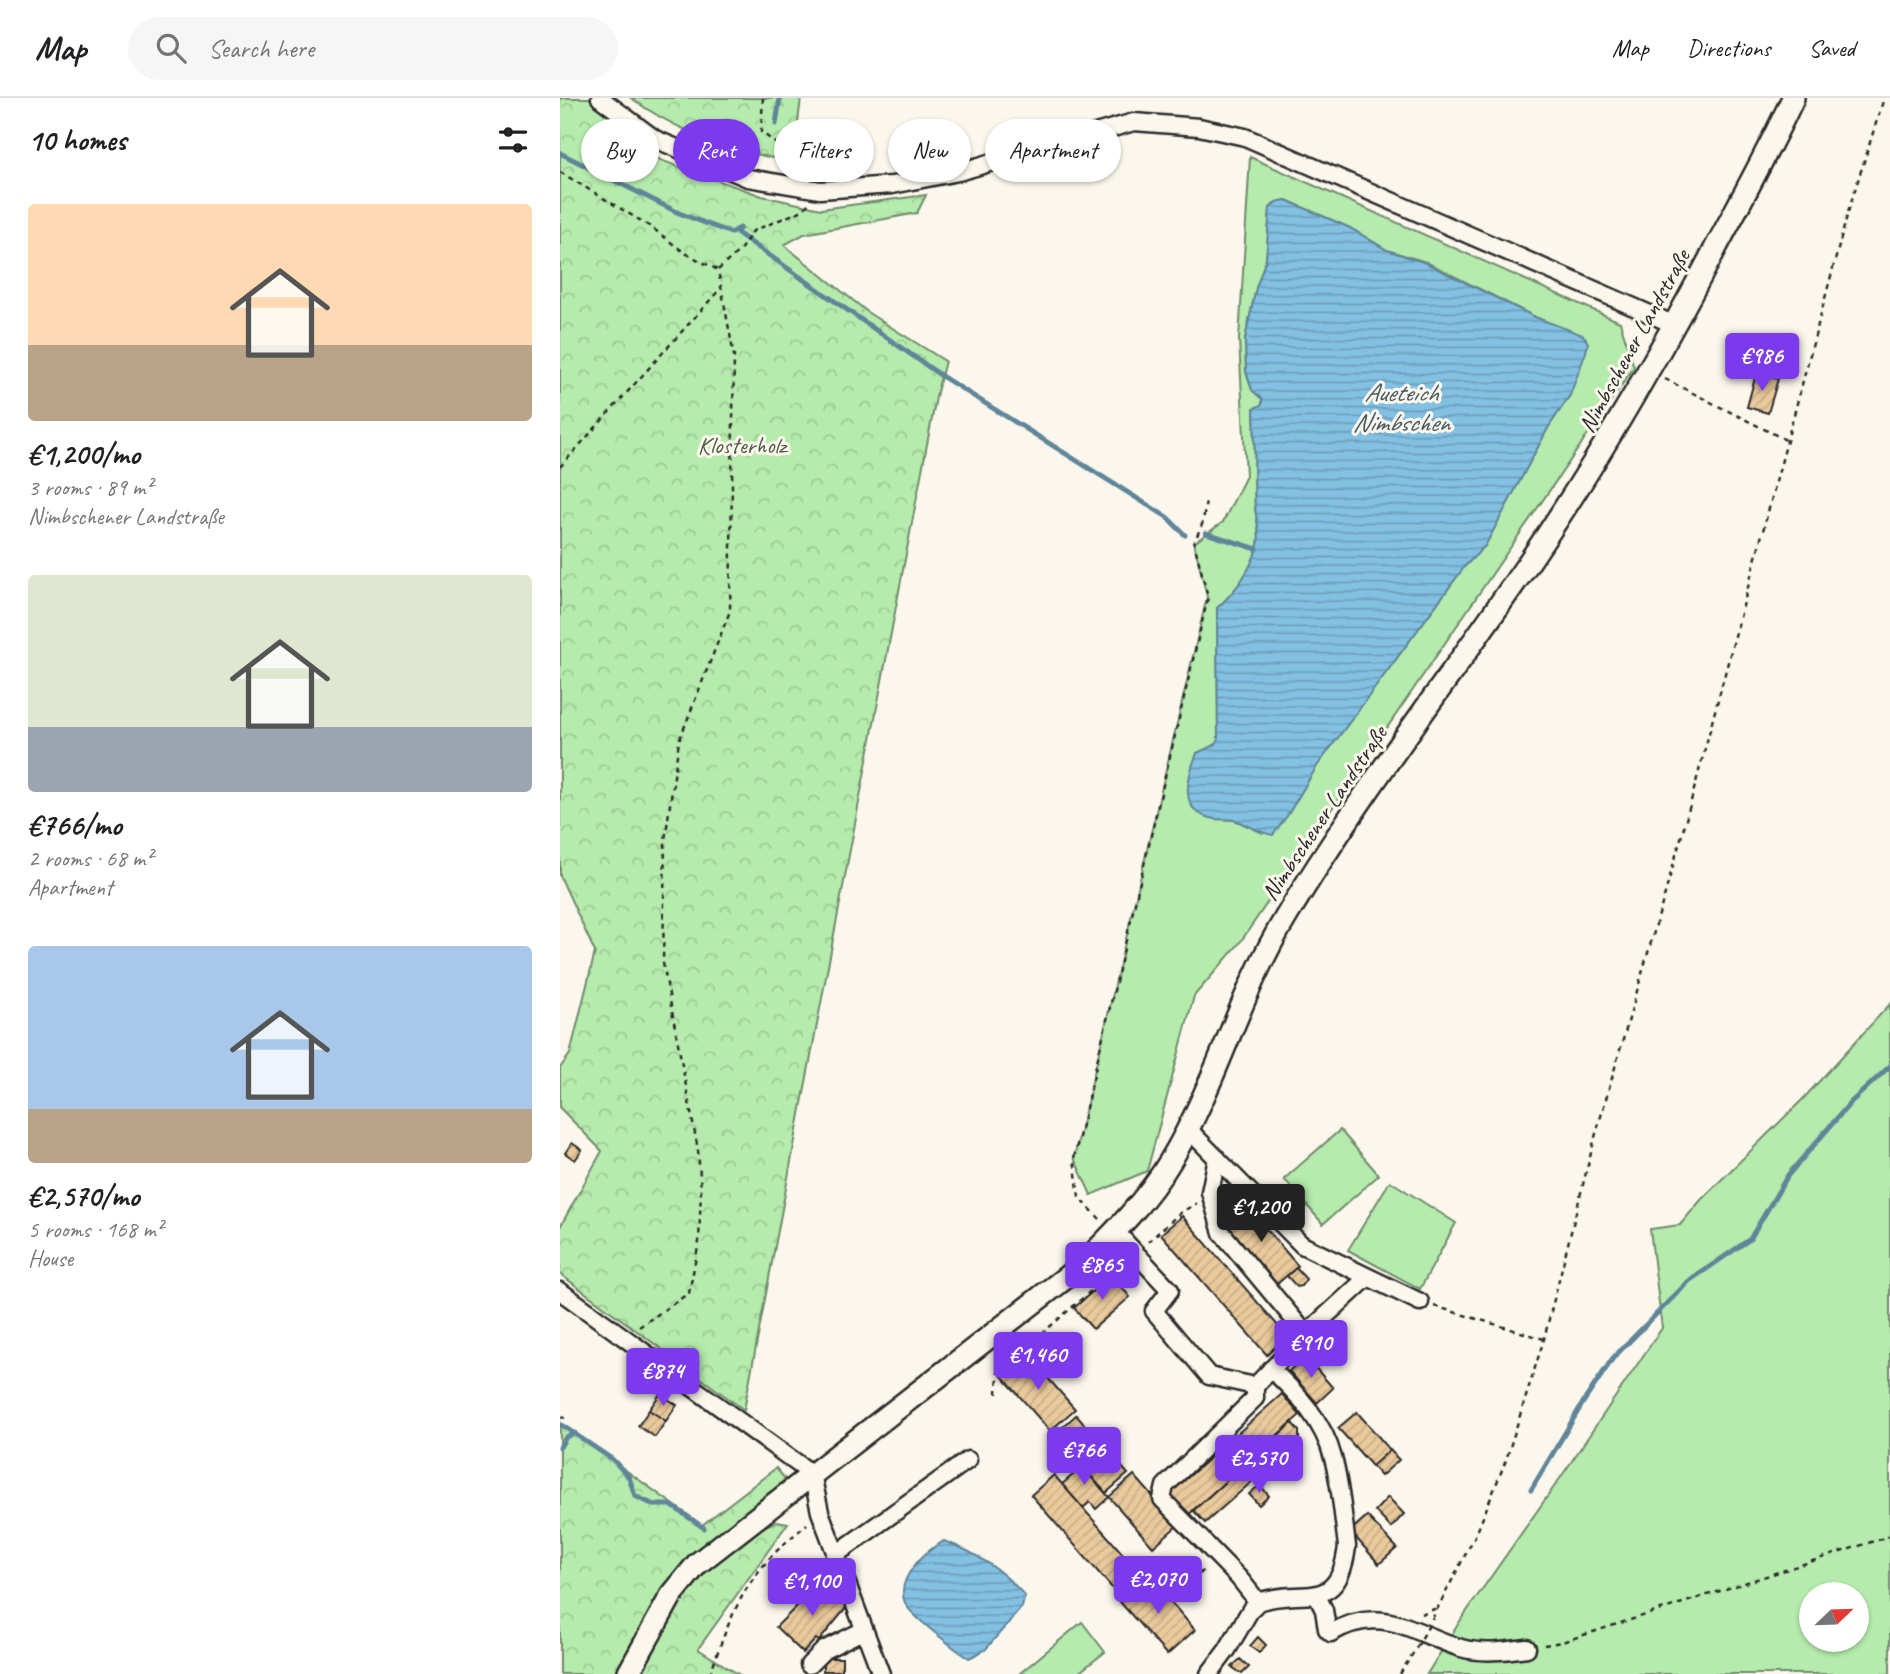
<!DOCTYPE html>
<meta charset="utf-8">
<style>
:root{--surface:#fff;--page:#f6f6f6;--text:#202124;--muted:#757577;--line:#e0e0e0;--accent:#7c3aed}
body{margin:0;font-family:Caveat,sans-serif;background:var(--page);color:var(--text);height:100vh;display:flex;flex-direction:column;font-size:26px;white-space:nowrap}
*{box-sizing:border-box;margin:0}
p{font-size:23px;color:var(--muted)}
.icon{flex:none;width:38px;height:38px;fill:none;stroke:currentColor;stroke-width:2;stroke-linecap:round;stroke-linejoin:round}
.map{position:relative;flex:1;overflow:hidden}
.panel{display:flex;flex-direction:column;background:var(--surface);width:560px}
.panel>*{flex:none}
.hud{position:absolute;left:21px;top:21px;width:665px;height:63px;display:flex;gap:14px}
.needle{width:46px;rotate:67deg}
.fabs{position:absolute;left:1239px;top:1484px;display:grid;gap:14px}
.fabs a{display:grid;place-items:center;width:70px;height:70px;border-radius:50%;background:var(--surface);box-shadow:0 2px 5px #0004;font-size:35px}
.price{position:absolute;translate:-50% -60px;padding:0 16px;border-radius:7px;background:var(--accent);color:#fff;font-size:23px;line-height:46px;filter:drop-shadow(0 2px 4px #0008)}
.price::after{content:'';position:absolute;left:50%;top:42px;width:21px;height:16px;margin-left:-10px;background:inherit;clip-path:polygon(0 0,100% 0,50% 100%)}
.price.active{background:#222;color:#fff}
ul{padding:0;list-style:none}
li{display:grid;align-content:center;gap:14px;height:371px;padding:0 28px}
li span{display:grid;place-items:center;height:217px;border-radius:7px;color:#555}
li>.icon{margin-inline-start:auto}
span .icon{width:126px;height:126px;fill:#fffc;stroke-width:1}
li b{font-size:30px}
h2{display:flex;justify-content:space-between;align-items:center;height:84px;padding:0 28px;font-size:30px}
.tag{padding:0 24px;border-radius:32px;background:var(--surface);box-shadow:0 2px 5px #0004;font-size:24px;line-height:63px}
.tag.active{background:var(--accent);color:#fff}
header{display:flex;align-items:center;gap:42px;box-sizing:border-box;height:98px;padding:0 35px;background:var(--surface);border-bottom:2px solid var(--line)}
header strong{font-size:33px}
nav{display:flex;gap:38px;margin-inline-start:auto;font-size:24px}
.search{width:490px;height:63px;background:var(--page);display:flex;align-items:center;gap:18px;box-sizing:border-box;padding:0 24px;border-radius:38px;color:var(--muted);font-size:26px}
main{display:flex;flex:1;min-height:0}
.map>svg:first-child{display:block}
.green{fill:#b5ebac;stroke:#708b6c;stroke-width:2;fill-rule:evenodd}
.forest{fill:url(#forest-crowns);stroke:#708b6c;stroke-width:2}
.water{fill:url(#water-rules);stroke:#608599;stroke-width:2}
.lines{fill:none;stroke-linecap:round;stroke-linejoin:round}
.stream{stroke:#608599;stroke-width:5}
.building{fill:url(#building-hatch);stroke:#2b2b2b;stroke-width:2}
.minor-casing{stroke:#2b2b2b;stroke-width:21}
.major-casing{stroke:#2b2b2b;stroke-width:26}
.path{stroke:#2b2b2b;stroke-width:2.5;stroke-dasharray:5 5;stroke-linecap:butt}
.minor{stroke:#fbf7ec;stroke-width:16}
.major{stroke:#fbf7ec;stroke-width:21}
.path-bridge{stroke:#2b2b2b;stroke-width:2.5;stroke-dasharray:5 5;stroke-linecap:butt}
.labels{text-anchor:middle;stroke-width:6;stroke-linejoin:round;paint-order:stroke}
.street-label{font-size:24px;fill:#2b2b2b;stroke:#fbf7ec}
.park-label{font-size:24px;fill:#4e5b4b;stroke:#fbf7ec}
.water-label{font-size:26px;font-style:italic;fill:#455862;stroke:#fbf7ec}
</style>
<header>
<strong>Map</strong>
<div class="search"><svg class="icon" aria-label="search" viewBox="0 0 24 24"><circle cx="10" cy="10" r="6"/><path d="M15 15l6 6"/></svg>Search here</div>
<nav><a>Map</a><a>Directions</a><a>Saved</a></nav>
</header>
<main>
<section class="panel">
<h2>10 homes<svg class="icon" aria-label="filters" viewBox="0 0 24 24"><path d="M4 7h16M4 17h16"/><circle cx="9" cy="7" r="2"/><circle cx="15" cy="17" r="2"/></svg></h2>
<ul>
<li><span style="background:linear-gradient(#ffd9b3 65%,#b9a48a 0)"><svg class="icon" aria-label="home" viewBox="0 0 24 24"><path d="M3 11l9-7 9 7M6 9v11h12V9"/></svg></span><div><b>€1,200/mo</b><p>3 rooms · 89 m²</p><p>Nimbschener Landstraße</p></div></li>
<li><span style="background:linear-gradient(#dfe7d0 70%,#9aa5b1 0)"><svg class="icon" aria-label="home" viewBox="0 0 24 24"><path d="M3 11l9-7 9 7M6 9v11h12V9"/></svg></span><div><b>€766/mo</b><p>2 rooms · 68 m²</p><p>Apartment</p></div></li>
<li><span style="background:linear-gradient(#a9c7e8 75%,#b9a48a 0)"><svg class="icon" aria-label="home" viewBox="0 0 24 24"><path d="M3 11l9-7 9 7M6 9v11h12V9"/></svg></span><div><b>€2,570/mo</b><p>5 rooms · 168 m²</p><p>House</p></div></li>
</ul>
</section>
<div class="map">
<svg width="1330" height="1576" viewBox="0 0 1330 1576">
<defs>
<pattern id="forest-crowns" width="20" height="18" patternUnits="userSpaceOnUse" patternTransform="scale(1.75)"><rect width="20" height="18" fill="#b5ebac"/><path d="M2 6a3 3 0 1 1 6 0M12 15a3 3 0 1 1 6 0" fill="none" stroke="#9cca94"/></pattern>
<pattern id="water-rules" width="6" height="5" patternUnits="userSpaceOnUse" patternTransform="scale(1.75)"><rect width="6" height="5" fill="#83c1e3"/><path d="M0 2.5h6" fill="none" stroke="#6b9db8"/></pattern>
<pattern id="building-hatch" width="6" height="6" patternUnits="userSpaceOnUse" patternTransform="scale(1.75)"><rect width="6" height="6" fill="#eaca9c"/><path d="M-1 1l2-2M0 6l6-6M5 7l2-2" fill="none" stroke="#c9ae87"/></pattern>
</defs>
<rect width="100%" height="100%" fill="#fbf7ec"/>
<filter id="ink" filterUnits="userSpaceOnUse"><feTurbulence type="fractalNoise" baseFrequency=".0143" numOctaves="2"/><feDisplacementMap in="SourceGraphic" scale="14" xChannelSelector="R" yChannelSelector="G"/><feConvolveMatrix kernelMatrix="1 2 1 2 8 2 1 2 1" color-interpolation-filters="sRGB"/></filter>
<g filter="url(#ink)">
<path class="green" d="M690 59 1060 224 1074 269 679 846 634 898 587 1073 531 1097 514 1060 647 499 634 445 663 424 686 378 679 241ZM726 102 790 130 827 152 866 164 977 220 1026 240 1010 297 988 330 925 448 905 468 757 668 727 718 703 735 675 722 656 721 637 655 655 647 658 643 657 510C676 493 691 473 698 447 701 435 696 422 695 409 693 377 696 344 694 311L702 307V301L692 292 686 274 685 241 696 190 706 161 710 111 716 104Z
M1330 906V1576H867L902 1520 1001 1379 1102 1230 1090 1131 1120 1127 1141 1102 1243 1001ZM1251 1496H1297V1542H1251Z
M780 1032 819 1077 763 1126 724 1081Z
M830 1083 896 1125 860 1191 788 1152Z
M522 1524 545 1554 517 1576H459Z"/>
<path class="forest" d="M0 0H35L100 62 202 98 261 111 366 97 357 115 244 136 224 147 310 216 385 263 377 294 342 477 184 1312 0 1176V1129L42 1053 0 1010V970L10 956 35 854 0 778Z
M71 0H241L233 64C177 54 118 35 71 0Z
M0 1325 142 1427 216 1370 225 1381 198 1407 58 1576H0Z
M217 1423 228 1425 138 1551 178 1576H78L97 1539 134 1481 184 1438Z"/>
<path class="water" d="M726 102 790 130 827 152 866 165 977 220 1023 237 1028 245 1026 254 1010 297 988 330 925 448 905 468 757 668 727 718 713 737C699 735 690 727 677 723 670 720 662 722 655 721 617 715 627 680 637 655L655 647 658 643 657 510C676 493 691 473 698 447 701 435 696 421 695 409 693 376 696 343 694 310L702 307V301L692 292 686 273 685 241 696 190 706 161 710 110 716 104Z
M384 1443C415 1454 443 1473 465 1498L462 1509 425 1552 409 1560C397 1553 352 1518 346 1507 333 1482 365 1453 384 1443Z"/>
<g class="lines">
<path class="stream" d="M216 26 220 0
M0 55 119 115 171 135 180 130
M176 134 383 279 607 419 625 437
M646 435 697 451
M0 1326 52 1361 69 1379 75 1398 94 1407H111L144 1430
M0 1349 6 1339 15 1335
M971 1392 1024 1303 1053 1260 1129 1183 1190 1141 1228 1077 1291 1004 1330 968"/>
</g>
<path class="building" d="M1196 276 1218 281 1208 315 1187 309Z
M12 1045 22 1052 15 1062 5 1055Z
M685 1106 738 1168 717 1186 664 1124Z
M622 1118 727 1238 707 1257 601 1136Z
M736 1170 746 1181 741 1188 737 1189 727 1178Z
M551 1177 570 1199 533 1231 514 1210Z
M466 1255 515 1311 490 1333 441 1277Z
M745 1258 773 1290 757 1305 729 1273Z
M100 1296 117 1307 106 1323 89 1312Z
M722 1296 740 1317 627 1418 608 1397Z
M89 1312 106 1323 95 1339 78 1328Z
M797 1314 830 1352 812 1368 778 1330Z
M516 1317 568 1376 546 1395 494 1337Z
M732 1325 739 1333V1342L645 1425 633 1412Z
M830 1352 839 1362 821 1378 812 1368Z
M515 1361 549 1399 536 1411 530 1404 523 1410 502 1386 514 1376 507 1368Z
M494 1377 576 1471 553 1491 471 1397Z
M574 1377 618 1427 593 1449 549 1399Z
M700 1387 709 1398 699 1407 689 1396Z
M828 1399 844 1416 831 1430 815 1413Z
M807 1418 837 1450 819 1466 790 1433Z
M589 1479 635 1532 607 1557 560 1504Z
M261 1484 287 1509 259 1543 256 1541 243 1555 216 1529Z
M698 1539 706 1547 699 1555 690 1548Z
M263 1560H282V1573H263Z
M680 1561 689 1569 682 1576 672 1569Z"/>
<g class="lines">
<g class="minor-casing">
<path id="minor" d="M40 0 95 41 188 80 260 92 332 87 398 74 574 24 639 29 685 39 1115 227
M628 1031 742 1147 860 1204
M657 1060 650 1094 662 1135 746 1236
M556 1134 610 1192 594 1213 649 1278 695 1288
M0 1193 252 1376 260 1414 321 1576
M275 1457 408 1362
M757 1498 764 1512 767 1531 771 1535C821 1505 853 1535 901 1550 922 1556 945 1553 967 1550
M698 1504C741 1488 779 1518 787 1448 783 1419 781 1388 773 1360 764 1324 738 1296 711 1271
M249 1567 264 1552 304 1532
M649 1576 667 1552 691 1511 698 1504 679 1480 602 1401 605 1388 695 1300V1288L746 1236 808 1179"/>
</g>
<g class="major-casing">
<path id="major" d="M68 1576 111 1498 137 1466 522 1167C555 1134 587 1102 611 1062 657 985 679 896 726 819 799 697 887 584 967 467 1036 366 1097 261 1154 153 1181 102 1209 52 1233 0"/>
</g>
<path class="path" d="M203 0 201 34 255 75
M0 74 91 129 125 155 158 172
M158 172 180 152 193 133 243 112 249 105
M1105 281 1226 342
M0 369 161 190
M540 1121 519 1099 514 1060 648 499 634 445 643 424 646 402
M588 1144 620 1115 637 1105
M874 1208 984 1241
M79 1229 129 1195 139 1144 141 1091 138 1052 103 865 105 742 119 643 170 513 174 258 158 172
M437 1296 438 1274 564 1164
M0 1319 7 1320
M609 1502 643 1473
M861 1516 877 1510
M872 1521 917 1434 946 1362 984 1241 1035 1039 1123 733 1288 114 1324 0
M984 1547 1002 1544 1330 1438
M150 1576C163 1539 177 1498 203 1468 216 1452 232 1439 247 1426
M840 1576 857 1549"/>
<use href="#minor" class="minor"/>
<use href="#major" class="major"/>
<path class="path-bridge" d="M857 1549 869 1527"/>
</g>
</g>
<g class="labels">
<g class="street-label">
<text transform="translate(1074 243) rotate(-61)" y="8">Nimbschener Landstraße</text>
<text transform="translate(764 715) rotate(-56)" y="8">Nimbschener Landstraße</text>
</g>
<g class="park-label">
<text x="182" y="355">Klosterholz</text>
</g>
<g class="water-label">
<text x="841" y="303">Aueteich<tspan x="841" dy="30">Nimbschen</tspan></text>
</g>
</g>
</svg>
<div class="fabs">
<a><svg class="needle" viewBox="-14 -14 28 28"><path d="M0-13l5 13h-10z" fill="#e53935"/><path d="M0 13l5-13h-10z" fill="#757577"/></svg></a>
</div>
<b class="price" style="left:1202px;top:295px">€986</b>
<b class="price active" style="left:701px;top:1146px">€1,200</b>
<b class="price" style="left:542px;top:1204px">€865</b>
<b class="price" style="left:751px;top:1282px">€910</b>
<b class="price" style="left:478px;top:1294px">€1,460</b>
<b class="price" style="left:103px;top:1310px">€874</b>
<b class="price" style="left:524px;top:1389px">€766</b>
<b class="price" style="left:699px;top:1397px">€2,570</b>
<b class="price" style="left:598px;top:1518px">€2,070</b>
<b class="price" style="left:252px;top:1520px">€1,100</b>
<div class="hud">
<a class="tag">Buy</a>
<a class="tag active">Rent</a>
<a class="tag">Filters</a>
<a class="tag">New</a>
<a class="tag">Apartment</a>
</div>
</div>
</main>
